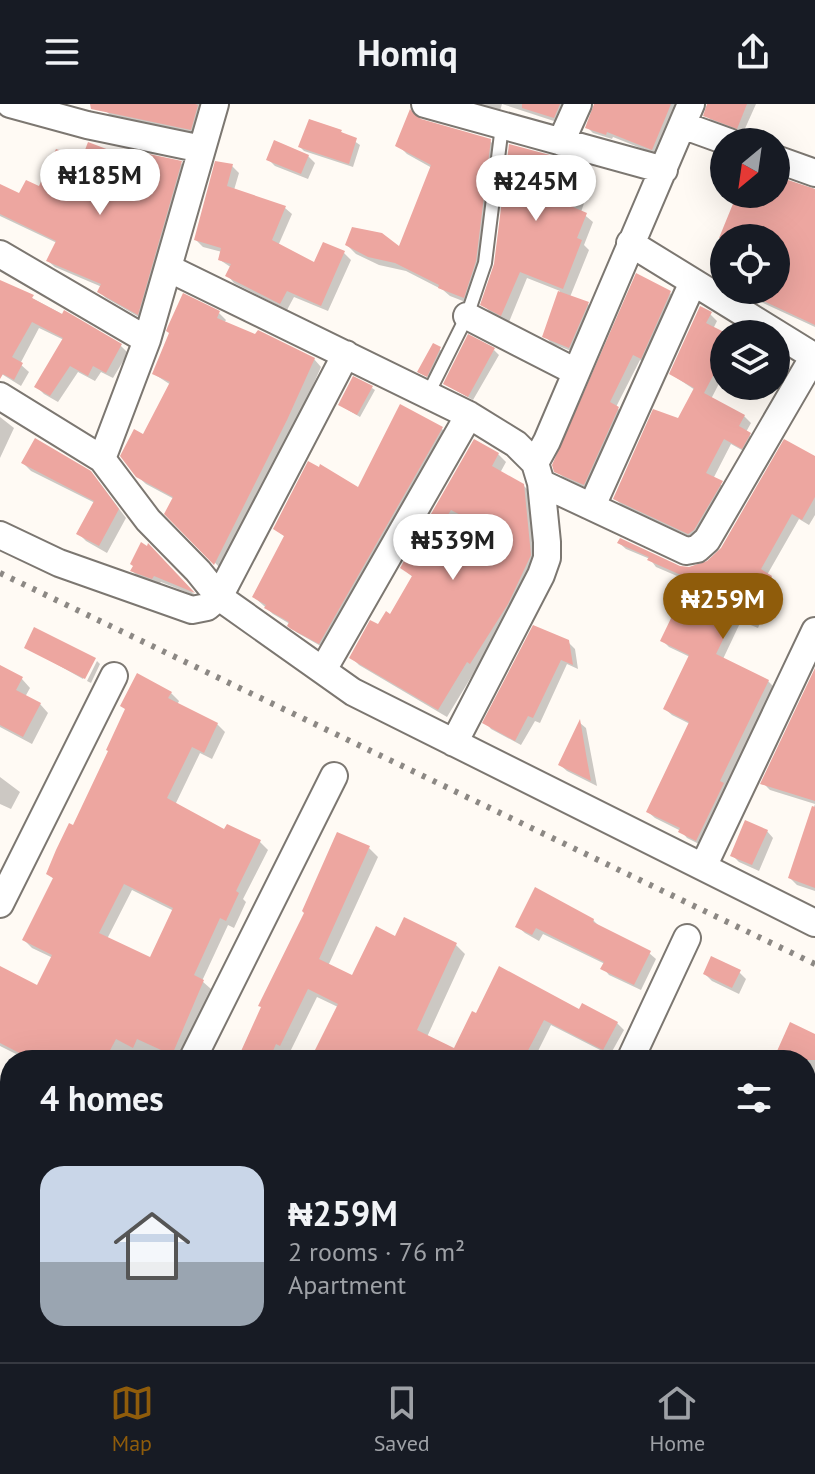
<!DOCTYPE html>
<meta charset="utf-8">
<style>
:root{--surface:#171b24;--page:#20242c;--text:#f1f3f6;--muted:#9ea1a6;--line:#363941;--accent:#8f5c0b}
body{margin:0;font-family:"PT Sans",sans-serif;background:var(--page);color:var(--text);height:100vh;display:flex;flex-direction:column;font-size:30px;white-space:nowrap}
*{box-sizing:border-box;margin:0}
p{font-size:26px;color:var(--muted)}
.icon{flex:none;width:44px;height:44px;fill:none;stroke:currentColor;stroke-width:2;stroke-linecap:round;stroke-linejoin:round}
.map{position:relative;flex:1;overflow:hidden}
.panel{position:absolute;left:0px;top:946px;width:816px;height:312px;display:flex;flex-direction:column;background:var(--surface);border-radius:32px 32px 0 0;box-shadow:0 8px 32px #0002}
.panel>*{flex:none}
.needle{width:52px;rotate:209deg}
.buttons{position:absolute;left:710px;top:24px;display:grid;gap:16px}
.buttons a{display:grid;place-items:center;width:80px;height:80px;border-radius:50%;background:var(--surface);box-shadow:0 8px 32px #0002;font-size:40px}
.price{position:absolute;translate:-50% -68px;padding:0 18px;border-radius:28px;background:#fff;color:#222;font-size:26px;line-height:52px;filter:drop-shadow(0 2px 4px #0008)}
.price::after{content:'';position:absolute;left:50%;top:48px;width:24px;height:18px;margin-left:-12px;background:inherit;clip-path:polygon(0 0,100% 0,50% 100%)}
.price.selected{background:var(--accent);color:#fff}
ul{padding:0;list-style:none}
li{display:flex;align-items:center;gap:24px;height:200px;padding:0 40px}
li+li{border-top:2px solid var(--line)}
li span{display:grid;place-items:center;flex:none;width:224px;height:160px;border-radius:24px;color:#555}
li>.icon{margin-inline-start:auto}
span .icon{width:96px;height:96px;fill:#fffc;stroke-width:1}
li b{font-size:34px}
h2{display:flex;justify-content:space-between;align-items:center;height:96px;padding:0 40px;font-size:34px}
header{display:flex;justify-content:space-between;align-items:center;height:104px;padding:0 40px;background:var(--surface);font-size:36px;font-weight:600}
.menu{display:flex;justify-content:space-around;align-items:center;height:112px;border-top:2px solid var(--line);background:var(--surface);font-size:22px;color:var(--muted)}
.menu a{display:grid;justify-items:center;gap:4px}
.menu .selected{color:var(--accent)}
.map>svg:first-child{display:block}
.shadow{fill:#0003;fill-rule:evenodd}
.building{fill:#eda6a0;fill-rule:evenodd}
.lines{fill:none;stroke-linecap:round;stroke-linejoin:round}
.service-casing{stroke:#7c7771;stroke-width:16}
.minor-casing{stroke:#7c7771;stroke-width:30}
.service{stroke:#fff;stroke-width:12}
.minor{stroke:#fff;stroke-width:26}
.rail{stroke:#8c8884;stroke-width:6;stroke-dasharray:4 8;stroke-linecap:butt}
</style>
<header><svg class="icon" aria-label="menu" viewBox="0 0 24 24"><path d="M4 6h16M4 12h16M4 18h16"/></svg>Homiq<svg class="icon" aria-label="share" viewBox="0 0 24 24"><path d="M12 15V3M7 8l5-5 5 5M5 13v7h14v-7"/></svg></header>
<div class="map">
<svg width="815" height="1258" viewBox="0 0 815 1258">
<rect width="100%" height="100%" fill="#fffaf4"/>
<path class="shadow" d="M109 0H207L197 32 113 14 107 8Z
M474 0H502L500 7Z
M502 0H568L560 19Z
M597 0H683L658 51 613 33 612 35 593 29 587 23Z
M709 0H756L743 29 712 17 706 11Z
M420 17 490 37 499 46 473 201 450 192 443 186 406 167 379 161 356 150 347 141 400 145 432 64 407 50 398 41Z
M341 28 360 41 353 63 304 47 300 43Z
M308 52 315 59 308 75 275 62 268 55Z
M83 56 147 62 181 59 188 66 144 216 106 194 99 188 102 183 55 163 48 157 57 139 0 112V82L20 92 40 85Z
M232 62 239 69 234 86 285 104 292 110 278 142 315 161 344 149 351 156 328 207 294 193 287 206 234 179 228 172 232 164 220 156 222 148 203 143 196 136Z
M586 63 594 71 581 108 593 118 584 141 589 146 570 193 588 200 595 206 576 249 551 239 545 232 560 187 527 174 509 218 490 208 483 200Z
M776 74 815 85V133L724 134V171L718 168 711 161 739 90H776Z
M776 145 815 166V223L750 193 744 186H776Z
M0 177 120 241 128 249 113 274 101 268 95 277 78 268 58 298 44 290 37 283 64 236 39 224 20 260 29 268 21 282 0 269Z
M670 189 676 195 647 260 640 256 616 303 624 310 590 386 563 373 556 366Z
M219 209 226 216 224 219 314 255 321 263 294 324 222 466 167 409 174 395 146 380 137 372 144 333 171 281 154 270Z
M710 210 717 217 713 225 724 230V270L711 295 744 312 751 319 746 328 756 337 749 350 731 340 713 375 728 386 697 436 622 401 615 395 679 316 695 286 671 270Z
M434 241 447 251 434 278 420 267Z
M494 246 499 251 473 296 445 280Z
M372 284 375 286 360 313 343 303Z
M401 303 442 325 449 332 326 545 296 528 290 520 273 510 254 493 286 433 275 425 359 386Z
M0 313 14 324 0 354Z
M474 338 498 350 506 358 500 369 523 381 532 390 538 460 479 566 476 565 447 613 359 561 351 553 391 513 414 474 402 464ZM459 412 490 429 470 460 441 442Z
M815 354V411L809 421 799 415 767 471 777 480 758 524 741 517 723 555 768 577 775 584 703 742 687 734 681 727 655 714 648 708 690 620 672 611 665 605 690 553 669 543 662 536 691 478 656 463 650 455 626 445 619 439 680 464 689 465 709 459Z
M23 359 99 378 126 414 107 449 86 437 78 429 95 399 31 367Z
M149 443 196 492 161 478 159 480 139 473 132 467Z
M568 538 575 545 578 565 567 560 540 619 535 617 521 641 491 625 485 618Z
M26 543 94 554 83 575Z
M97 557 100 560 91 579 87 577Z
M0 564 22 575 30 584 25 593 40 600 48 609 32 640 0 623Z
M815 569V787L797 781 790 774 815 700 770 686 763 679Z
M171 589 179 597 177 601 217 620 225 628 212 655 200 649 175 701 225 728 260 738 268 746 243 795 246 798 234 824 228 821 202 877 211 885 181 956H28L0 942V864L38 884 53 854 32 844 24 836 55 776 48 770 74 724ZM132 786 174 807 151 855 107 835Z
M580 619 586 624 597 682 567 667 560 661Z
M0 673 20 688 11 705 0 700Z
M767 727 773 734 759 767 739 758 732 751Z
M369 744 378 753 328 862 353 874 396 834 456 841 465 850 427 933 455 956H312L338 903 317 893 289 950 286 948 282 956H239Z
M593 816 600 823 649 849 656 855 641 886 609 871 603 864 605 860 543 830 539 837 525 829 518 823Z
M739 868 746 875 739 890 712 877 705 870Z
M580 908 617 919 624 926 610 951 551 921 536 951 547 956H476L477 912Z
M815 933V1086L806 1105V956H775Z
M0 1050 10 1056V1077L0 1098Z
M0 1159 10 1164V1186L0 1181Z
M806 1222 815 1227V1258H786L791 1248H806Z
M0 1224 10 1229V1248H28L23 1258H0Z
M57 1248H80L76 1257Z
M135 1248H214L233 1258H130Z
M261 1248H318L312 1258H256Z
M371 1248H451L472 1258H366Z
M668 1248H730L725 1258H684Z"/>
<path class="building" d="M90 0H195L198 1 191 26 91 5Z
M522 0H560L554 14 522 4Z
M594 0H671L652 46 607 28 606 31 585 24Z
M707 0H747L737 25 703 12Z
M410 5 421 15 491 35 476 157 464 194 438 184 439 181 395 159 368 153 345 141 352 123 382 129 399 142 431 61 395 42Z
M309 15 342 26 341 28 357 34 349 60 298 43Z
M274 36 309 51 301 70 266 56Z
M88 38 146 60 149 50 182 57 138 211 97 188 101 180 46 157 56 137 0 110V80L19 89 26 76 39 82 56 45 82 54Z
M509 40 587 61 573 103 587 109 577 134 582 136 563 185 520 168 501 212 480 201 494 160Z
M215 57 233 60 227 82 286 102 272 136 314 158 323 138 345 147 321 202 287 187 280 200 225 172 231 160 218 156 221 144 194 136Z
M776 72 815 85V221L740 186H776V134H719L737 90H776Z
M636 169 671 187 641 255 633 251 610 298 619 303 584 381 554 368 552 361Z
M0 176 34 191 32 194 62 210 64 206 122 240 106 269 93 262 88 272 70 262 50 292 34 283 63 234 32 218 12 253 23 259 14 276 3 270 0 275Z
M558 187 589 198 569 244 542 233Z
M183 189 220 207 217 214 255 230 258 226 315 254 287 316 214 461 164 410 173 393 136 373 120 352 134 325 143 330 170 278 152 270 169 229 166 227 168 222Z
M700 202 712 208 706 219 728 230H724V251L704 289 745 311 739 322 751 329 742 345 724 335 706 369 723 377 694 426 688 430 613 395 653 305 678 314 694 284 669 270Z
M468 230 495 244 468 293 443 280Z
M433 239 441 243 427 273 417 268Z
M353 272 373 282 357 311 338 301Z
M400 300 443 323 319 540 291 525 287 522 289 518 264 504 266 501 252 493 284 432 273 425 308 357 319 363 320 360 358 383Z
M35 334 91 367 119 405 99 442 76 430 94 397 21 359Z
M474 335 499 349 492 362 524 380 531 451 508 500 470 560 467 558 438 606 349 554 370 516 378 520 386 507 390 510 412 472 400 464ZM451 406 489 426 469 457 433 435Z
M784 335 815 352V393L802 416 792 410 761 465 772 472 752 519 735 511 716 550 769 576 720 677 724 679 696 737 678 728 680 724 646 708 689 618 663 605 689 551 660 537 690 475 647 456 649 453 617 439 620 434 680 462 689 463 707 457 721 444Z
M141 438 147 442 148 439 195 489 154 472 152 475 130 467 133 462 130 460Z
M533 521 569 536 573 561 561 556 533 614 528 612 515 637 482 619Z
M34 523 96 554 85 575 24 544Z
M0 561 23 573 16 586 41 599 23 633 0 621Z
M815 564V697L760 680Z
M137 569 172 588 168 594 218 619 204 649 192 643 167 694 224 725 227 720 261 736 236 787 239 789 226 817 220 814 194 871 204 876 172 951 137 935 133 944 116 935 105 956H80L65 949 61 956H33L0 939V862L37 881 52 851 22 836 53 774 46 770 56 746 69 719 73 721 108 647 106 646 125 605 120 602ZM124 780 173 804 150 853 99 829Z
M580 615 587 656 591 677 558 661Z
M812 702 815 703V784L788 774Z
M745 716 768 726 752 761 730 752Z
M337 728 370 742 319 855 352 871 376 822 395 832 404 813 457 839 417 926 454 944 472 907 476 909 499 862 579 905 582 899 618 918 603 946 544 916 523 956H310L338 900 308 885 280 942 276 940 269 956H237L261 903 258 902 304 809 302 807Z
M535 783 594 815 593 818 651 847 634 881 600 865 604 858 536 824 532 831 515 823Z
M711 852 741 866 732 884 703 870Z
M790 918 815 930V956H773Z"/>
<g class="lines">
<g class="service-casing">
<path id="service" d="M427 292 467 212 485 159 502 22"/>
</g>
<g class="minor-casing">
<path id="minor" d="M10 0 87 21 202 45
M425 0 664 66
M682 21 729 38
M561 38 578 0
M776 55 815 69
M630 139 815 253
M0 150 147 236
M168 164 469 311 516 340 535 359 541 379 547 438V454L541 471 454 639
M467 212 576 268
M0 292 102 355 148 416 198 467 219 493 353 588 815 819
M102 355 147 236 215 0
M535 359 547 337 691 0
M541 379 686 447 697 445 707 436 814 252
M592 402 693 178
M0 431 59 459 192 506 207 503 219 493 346 250
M323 566 469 311
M703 763 815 527
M0 800 114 572
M192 956 334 672
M630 956 687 834
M0 993 10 997
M806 1158 815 1140
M533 1248 553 1258
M105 1258 109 1248
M320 1258 325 1248
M758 1258 762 1248"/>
</g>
<use href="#service" class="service"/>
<use href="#minor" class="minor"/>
<path class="rail" d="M0 469 815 860"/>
</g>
</svg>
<div class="buttons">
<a><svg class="needle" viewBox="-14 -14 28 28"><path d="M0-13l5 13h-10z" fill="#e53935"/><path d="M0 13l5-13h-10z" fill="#9ea1a6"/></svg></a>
<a><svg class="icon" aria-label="locate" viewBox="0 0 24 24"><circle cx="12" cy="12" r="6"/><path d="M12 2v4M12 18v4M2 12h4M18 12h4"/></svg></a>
<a><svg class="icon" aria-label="layers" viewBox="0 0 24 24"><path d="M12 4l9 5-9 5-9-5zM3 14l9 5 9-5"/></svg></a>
</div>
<b class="price" style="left:100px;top:113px">₦185M</b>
<b class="price" style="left:536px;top:119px">₦245M</b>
<b class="price" style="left:453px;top:478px">₦539M</b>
<b class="price selected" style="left:723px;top:537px">₦259M</b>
<section class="panel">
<h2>4 homes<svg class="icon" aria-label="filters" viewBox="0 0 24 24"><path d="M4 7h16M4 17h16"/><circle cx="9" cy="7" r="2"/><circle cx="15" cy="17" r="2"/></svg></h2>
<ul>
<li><span style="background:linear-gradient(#c9d6e8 60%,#9aa5b1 0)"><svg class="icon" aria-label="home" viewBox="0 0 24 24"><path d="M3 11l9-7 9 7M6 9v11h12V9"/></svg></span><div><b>₦259M</b><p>2 rooms · 76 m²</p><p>Apartment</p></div></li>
</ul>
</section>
</div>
<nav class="menu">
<a class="selected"><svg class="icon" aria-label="map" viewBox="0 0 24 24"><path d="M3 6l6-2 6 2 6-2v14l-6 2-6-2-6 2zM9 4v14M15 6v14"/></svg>Map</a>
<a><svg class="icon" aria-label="saved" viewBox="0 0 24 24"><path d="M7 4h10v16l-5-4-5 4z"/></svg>Saved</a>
<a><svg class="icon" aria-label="home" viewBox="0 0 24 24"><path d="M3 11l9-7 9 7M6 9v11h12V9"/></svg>Home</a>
</nav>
